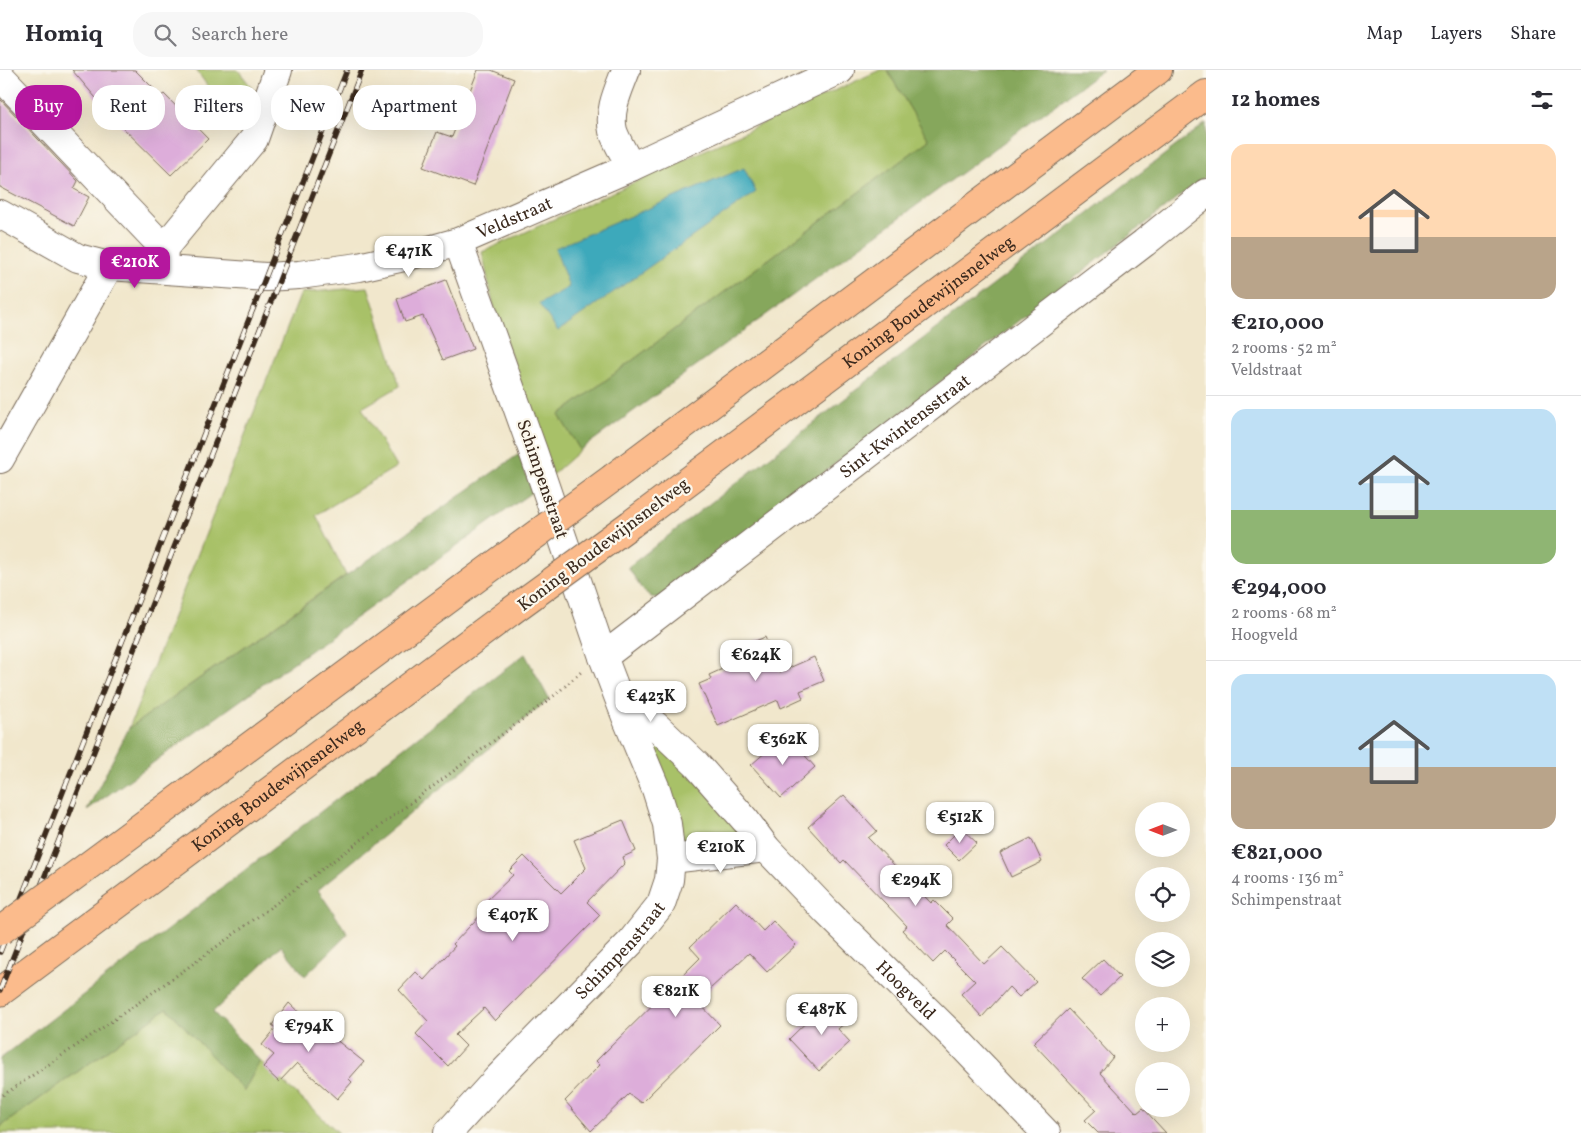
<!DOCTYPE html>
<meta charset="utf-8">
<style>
:root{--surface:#fff;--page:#f7f7f7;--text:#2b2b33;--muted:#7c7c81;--line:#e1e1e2;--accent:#b5179e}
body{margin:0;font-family:Vollkorn,serif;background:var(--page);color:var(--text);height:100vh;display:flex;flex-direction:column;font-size:19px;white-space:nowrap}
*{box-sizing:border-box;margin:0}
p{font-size:16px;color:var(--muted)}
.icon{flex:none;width:28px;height:28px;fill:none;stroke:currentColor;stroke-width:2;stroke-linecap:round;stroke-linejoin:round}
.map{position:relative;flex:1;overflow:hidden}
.sheet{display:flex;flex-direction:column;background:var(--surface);width:375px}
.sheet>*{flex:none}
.banner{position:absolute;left:15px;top:15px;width:475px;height:45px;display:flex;gap:10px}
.needle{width:32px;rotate:270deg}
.buttons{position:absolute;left:1135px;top:732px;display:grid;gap:10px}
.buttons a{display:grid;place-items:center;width:55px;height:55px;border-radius:50%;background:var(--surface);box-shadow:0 5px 20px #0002;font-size:25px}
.price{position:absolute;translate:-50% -42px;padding:0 11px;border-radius:10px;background:#fff;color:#222;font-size:16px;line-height:32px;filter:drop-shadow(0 1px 2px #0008)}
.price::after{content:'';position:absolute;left:50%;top:30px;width:15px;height:11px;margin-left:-8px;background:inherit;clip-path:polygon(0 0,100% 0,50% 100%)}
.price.on{background:var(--accent);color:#fff}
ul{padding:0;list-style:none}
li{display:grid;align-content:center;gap:10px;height:265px;padding:0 25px}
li+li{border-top:1px solid var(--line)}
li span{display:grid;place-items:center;height:155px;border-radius:15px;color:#555}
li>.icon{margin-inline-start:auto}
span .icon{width:90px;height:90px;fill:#fffc;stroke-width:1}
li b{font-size:21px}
h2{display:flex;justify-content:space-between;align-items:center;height:60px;padding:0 25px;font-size:21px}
.pill{padding:0 18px;border-radius:20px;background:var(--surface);box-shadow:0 5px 20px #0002;font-size:18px;line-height:45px}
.pill.on{background:var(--accent);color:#fff}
header{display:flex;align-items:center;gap:30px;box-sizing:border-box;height:70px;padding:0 25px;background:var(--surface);border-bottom:1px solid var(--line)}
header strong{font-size:24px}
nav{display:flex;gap:28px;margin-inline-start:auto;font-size:18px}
.search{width:350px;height:45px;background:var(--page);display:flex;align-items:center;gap:12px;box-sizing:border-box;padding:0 18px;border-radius:20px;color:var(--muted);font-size:19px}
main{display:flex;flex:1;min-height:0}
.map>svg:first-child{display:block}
.green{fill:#a8c167;stroke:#727642}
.forest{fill:#86a75c;stroke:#60683d}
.water{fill:#3ca9bb;stroke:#3c6a6c}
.building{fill:#ddadda}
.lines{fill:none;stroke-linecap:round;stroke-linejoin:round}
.minor-casing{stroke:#7b6c5b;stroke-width:30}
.highway-casing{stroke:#7b6c5b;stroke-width:30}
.path{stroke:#7b6c5b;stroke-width:3;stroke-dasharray:1 4;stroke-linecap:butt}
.minor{stroke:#fff;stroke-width:28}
.highway{stroke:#fbbb8c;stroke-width:28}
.rail-casing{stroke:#3b2a1e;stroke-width:5.5}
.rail{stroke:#fbf7ec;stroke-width:4;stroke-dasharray:11;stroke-linecap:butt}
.highway-bridge-casing{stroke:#7b6c5b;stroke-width:30;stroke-linecap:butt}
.highway-bridge{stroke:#fbbb8c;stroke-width:28}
.labels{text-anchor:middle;stroke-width:4.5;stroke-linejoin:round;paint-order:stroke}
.street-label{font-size:18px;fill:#3b2a1e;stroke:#fbf7ec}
</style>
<header>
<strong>Homiq</strong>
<div class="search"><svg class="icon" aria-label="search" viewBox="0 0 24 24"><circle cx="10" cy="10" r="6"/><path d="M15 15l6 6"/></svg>Search here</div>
<nav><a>Map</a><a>Layers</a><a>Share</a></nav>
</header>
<main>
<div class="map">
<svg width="1206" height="1063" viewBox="0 0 1206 1063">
<rect width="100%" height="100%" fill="#fbf7ec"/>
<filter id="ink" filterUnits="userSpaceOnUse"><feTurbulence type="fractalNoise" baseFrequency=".02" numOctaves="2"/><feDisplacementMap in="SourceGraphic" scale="10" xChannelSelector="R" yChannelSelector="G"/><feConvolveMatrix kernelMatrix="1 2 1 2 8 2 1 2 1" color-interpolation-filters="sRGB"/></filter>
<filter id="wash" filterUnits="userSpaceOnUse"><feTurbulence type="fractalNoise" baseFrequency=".0096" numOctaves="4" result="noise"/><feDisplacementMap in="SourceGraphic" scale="20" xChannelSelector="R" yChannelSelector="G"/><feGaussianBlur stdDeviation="1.12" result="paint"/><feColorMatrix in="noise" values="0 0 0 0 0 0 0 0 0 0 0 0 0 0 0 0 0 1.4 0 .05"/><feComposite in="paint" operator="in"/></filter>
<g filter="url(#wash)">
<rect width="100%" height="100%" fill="#f1e7cc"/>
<path class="green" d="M196 0H238L256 23 241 62Z
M880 0H887L929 70 559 345 580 380 552 405 493 233 482 182Z
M368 217 400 316 362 338 396 397 316 445 346 505 129 658 301 223Z
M646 655 746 766 691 776 685 773 678 763 644 663Z
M167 938 244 1020 260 991 339 1063H0V1057Z"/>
<path class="forest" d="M887 0H1103L580 380 559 345 929 70Z
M1206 53V106L662 528 651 527 641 518 628 497 865 313Z
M519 384 532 422 87 740 129 658Z
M525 584 549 629 318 820 348 864 305 906 281 876 213 942 260 991 244 1021 167 938 0 1057V989Z"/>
<path class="water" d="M744 98 756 122 558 261 539 234 569 217 555 178Z"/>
<g id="blocks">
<path class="building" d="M72 0H135L161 26 164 24 208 69 171 105 113 48Z
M478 0H491L514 9 473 116 423 97 437 62 452 67Z
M0 29 78 111 74 119 89 127 74 156 0 117Z
M446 210 473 279 443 290 423 246 405 252 397 229Z
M765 567 780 602 814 587 824 611 800 621 803 628 781 638 778 630 718 656 699 614 711 609 709 605 729 596 724 584Z
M786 664 815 697 781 728 751 695Z
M844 725 877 761 868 768 931 833 934 830 953 849 947 855 984 894 1002 877 1036 912 1019 927 1009 917 982 947 961 924 975 911 945 881 933 893 902 860 907 856 844 790 841 793 808 757Z
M623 750 636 781 623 787 625 793 587 832 600 845 495 951 484 938 455 965 466 976 448 996 416 964 428 951 399 920 416 902 424 910 455 876 453 874 488 837 484 833 513 805 509 801 524 786 561 823 586 798 574 770Z
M961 758 977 773 959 790 944 775Z
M1031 768 1042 792 1011 807 1000 783Z
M736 832 763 861 773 851 796 875 767 902 749 883 697 931 720 955 641 1033 629 1024 591 1061 565 1031 600 995 596 991 700 888 690 877Z
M1103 889 1120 907 1100 926 1082 909Z
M829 930 848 950 838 959 850 972 819 1001 789 969Z
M289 933 331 973 335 969 364 992 349 1009 352 1012 337 1029 297 993 279 1012 263 997 274 985 262 975 276 958 272 955Z
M1068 939 1113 987 1100 1003 1137 1043 1143 1038 1166 1063H1098L1085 1050 1096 1040 1033 973Z"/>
</g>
</g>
<g filter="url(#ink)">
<use href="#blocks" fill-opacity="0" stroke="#7b6c5b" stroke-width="1"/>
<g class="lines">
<g class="minor-casing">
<g id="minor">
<path d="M626 0C619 19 608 40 613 61 617 73 625 85 631 97"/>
<path d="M0 6 164 178"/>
<path id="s1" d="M0 144 78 188 109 196 266 207 299 205 359 197 408 186 458 172 631 97 840 0"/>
<path d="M163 196 164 178 254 69 278 0"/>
<path d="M0 389 109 196"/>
<path id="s2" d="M603 587 1144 173 1206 123"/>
<path id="s3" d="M619 627 655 655 696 694 746 751 766 778 827 842 955 968 1046 1063"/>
<path d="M671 789 766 778"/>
<path id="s4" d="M448 1063 497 1009 631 872 661 834 669 810 671 789 667 754 656 719 626 647 602 584 533 381 458 172"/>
</g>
</g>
<g class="highway-casing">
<g id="highway">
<path d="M614 407 1158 0"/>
<path id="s5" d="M631 454 1206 24"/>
<path d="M115 776 493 496"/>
<path id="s6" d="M0 922 510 542"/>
</g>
</g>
<path class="path" d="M3 1025C193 900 372 761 555 625L581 602"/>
<use href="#minor" class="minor"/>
<use href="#highway" class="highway"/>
<g class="rail-casing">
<path id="rail" d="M0 882 347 0
M0 920 362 0"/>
</g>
<use href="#rail" class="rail"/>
<g class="highway-bridge-casing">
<path id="highway-bridge" d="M493 496 614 407
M510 542 631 454
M0 861 115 776"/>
</g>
<use href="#highway-bridge" class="highway-bridge"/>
</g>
</g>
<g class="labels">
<g class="street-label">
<text dy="6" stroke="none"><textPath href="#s1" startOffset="536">Veldstraat</textPath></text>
<text dy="6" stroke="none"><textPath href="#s5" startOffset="371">Koning Boudewijnsnelweg</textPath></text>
<text dy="6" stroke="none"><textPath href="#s2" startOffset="380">Sint-Kwintensstraat</textPath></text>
<text transform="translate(543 409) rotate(71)" y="6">Schimpenstraat</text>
<text transform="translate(603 474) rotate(-37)" y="6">Koning Boudewijnsnelweg</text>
<text dy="6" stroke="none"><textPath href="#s6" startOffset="346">Koning Boudewijnsnelweg</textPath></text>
<text dy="6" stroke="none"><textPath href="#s4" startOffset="251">Schimpenstraat</textPath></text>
<text dy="6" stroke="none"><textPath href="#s3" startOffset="411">Hoogveld</textPath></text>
</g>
</g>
</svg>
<div class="buttons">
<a><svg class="needle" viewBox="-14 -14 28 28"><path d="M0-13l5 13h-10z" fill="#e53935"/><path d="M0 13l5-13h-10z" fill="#7c7c81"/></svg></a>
<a><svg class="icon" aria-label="locate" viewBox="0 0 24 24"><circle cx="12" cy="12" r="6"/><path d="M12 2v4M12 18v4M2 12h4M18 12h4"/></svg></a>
<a><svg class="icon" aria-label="layers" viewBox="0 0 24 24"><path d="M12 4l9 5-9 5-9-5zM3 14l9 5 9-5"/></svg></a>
<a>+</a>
<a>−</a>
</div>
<b class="price" style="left:409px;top:208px">€471K</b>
<b class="price on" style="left:135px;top:219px">€210K</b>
<b class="price" style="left:756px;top:612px">€624K</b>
<b class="price" style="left:651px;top:653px">€423K</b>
<b class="price" style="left:783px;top:696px">€362K</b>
<b class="price" style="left:960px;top:774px">€512K</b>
<b class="price" style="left:721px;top:804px">€210K</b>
<b class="price" style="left:916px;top:837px">€294K</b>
<b class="price" style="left:513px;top:872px">€407K</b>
<b class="price" style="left:676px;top:948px">€821K</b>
<b class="price" style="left:822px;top:966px">€487K</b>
<b class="price" style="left:309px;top:983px">€794K</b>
<div class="banner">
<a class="pill on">Buy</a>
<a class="pill">Rent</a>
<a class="pill">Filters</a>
<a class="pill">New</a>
<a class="pill">Apartment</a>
</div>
</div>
<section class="sheet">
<h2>12 homes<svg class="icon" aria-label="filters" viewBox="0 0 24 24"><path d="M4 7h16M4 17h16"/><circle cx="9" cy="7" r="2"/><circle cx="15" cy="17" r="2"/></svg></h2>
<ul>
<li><span style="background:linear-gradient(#ffd9b3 60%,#b9a48a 0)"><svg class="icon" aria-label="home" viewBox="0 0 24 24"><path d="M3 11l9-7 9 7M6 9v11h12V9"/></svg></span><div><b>€210,000</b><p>2 rooms · 52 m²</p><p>Veldstraat</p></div></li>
<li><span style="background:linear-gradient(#bfe0f5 65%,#8fb573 0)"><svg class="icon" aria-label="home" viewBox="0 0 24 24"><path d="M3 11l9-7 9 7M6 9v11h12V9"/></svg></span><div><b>€294,000</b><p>2 rooms · 68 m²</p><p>Hoogveld</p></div></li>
<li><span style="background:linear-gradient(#bfe0f5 60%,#b9a48a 0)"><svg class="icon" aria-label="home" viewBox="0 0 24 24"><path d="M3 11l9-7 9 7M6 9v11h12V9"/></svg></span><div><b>€821,000</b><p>4 rooms · 136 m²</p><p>Schimpenstraat</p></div></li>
</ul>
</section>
</main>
